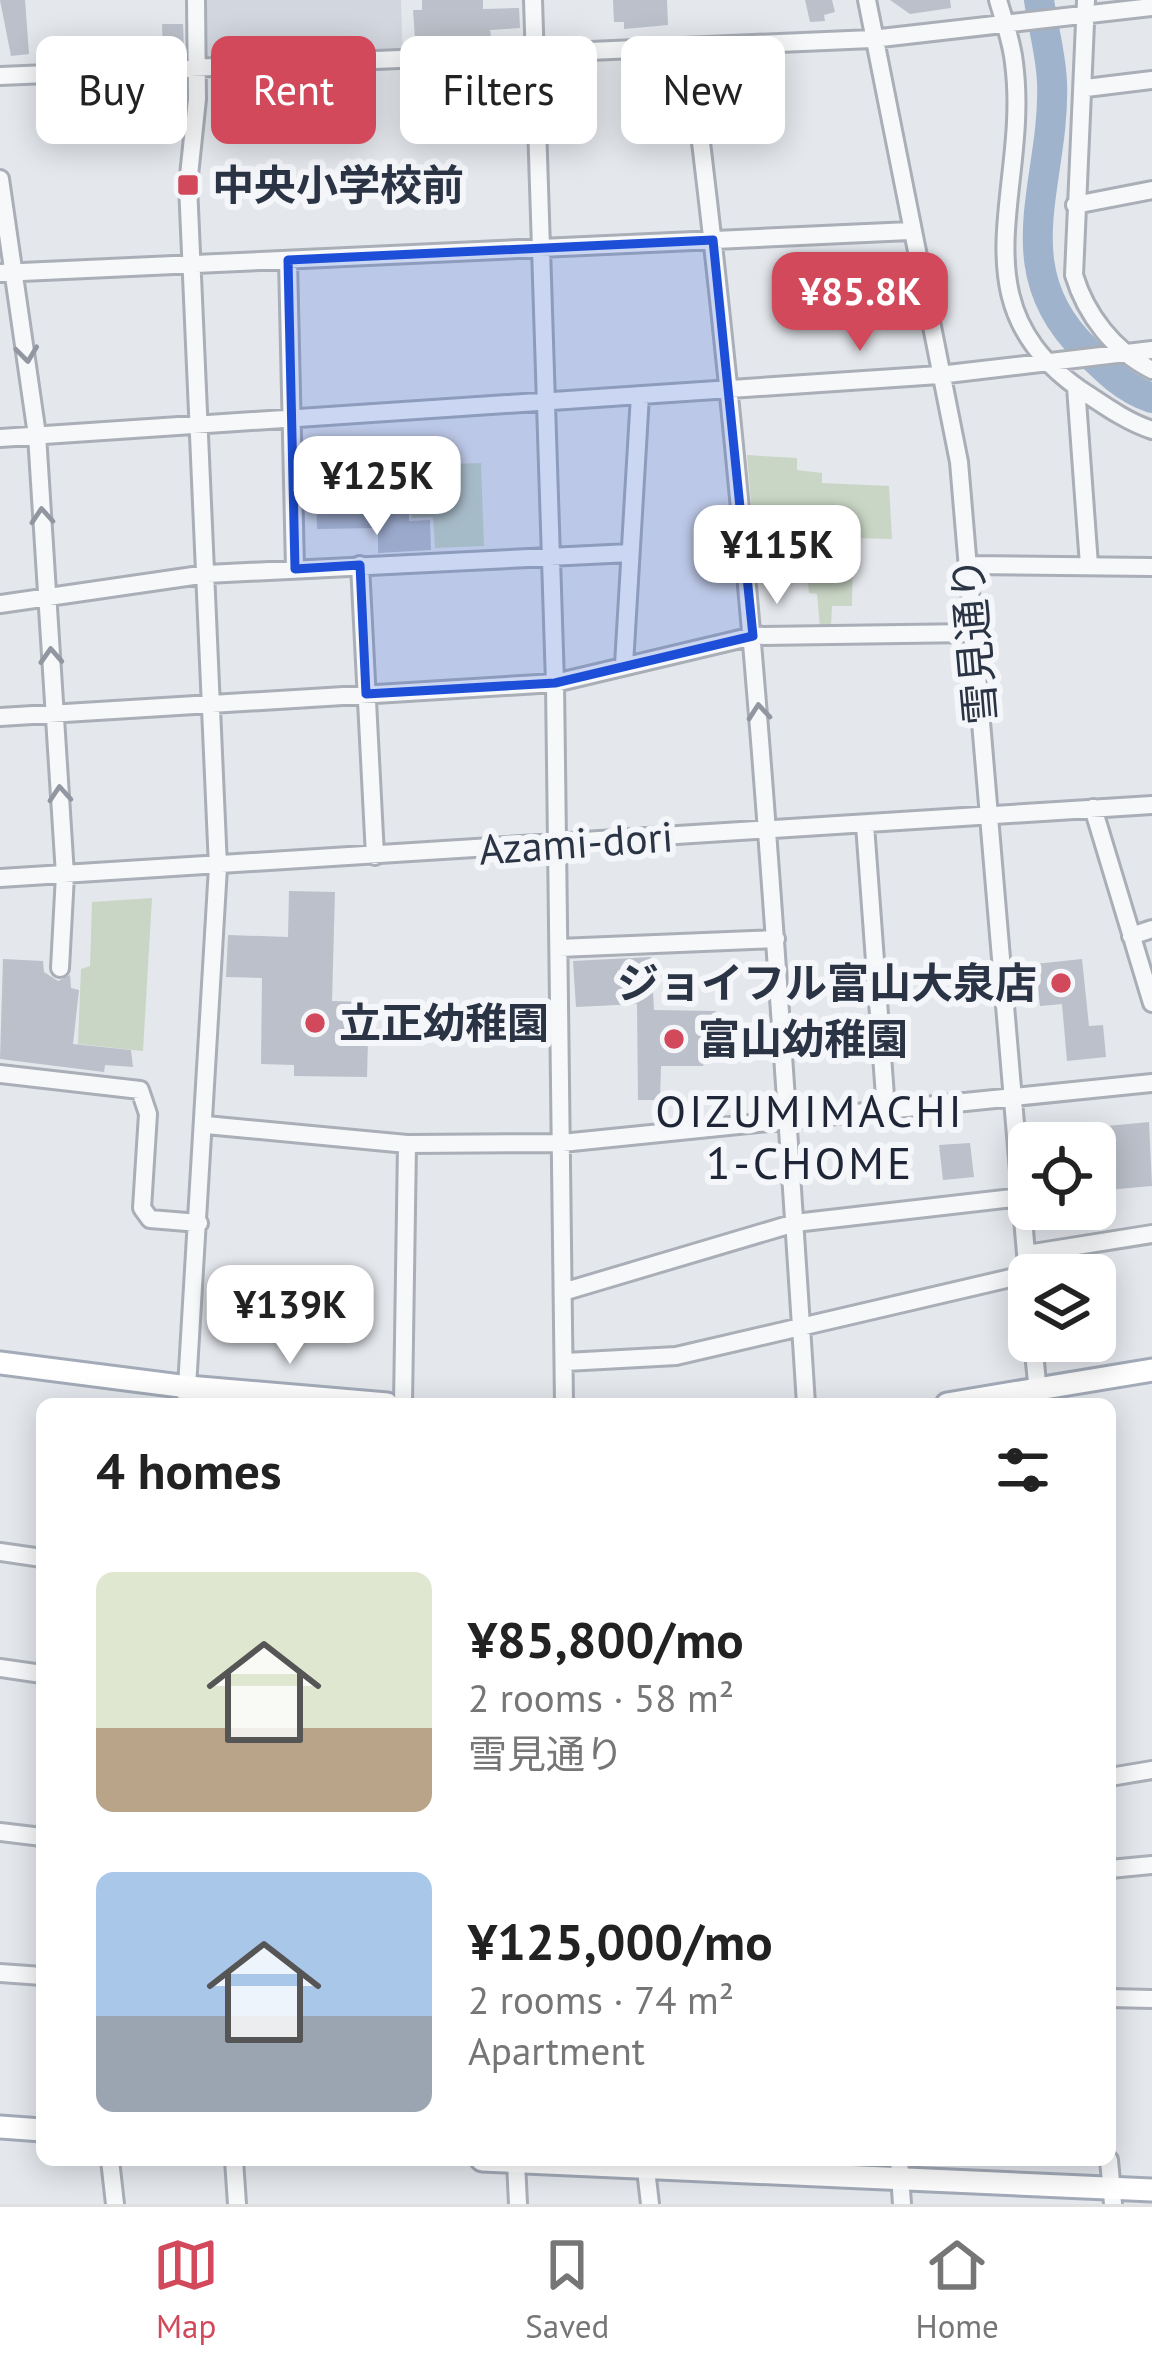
<!DOCTYPE html>
<meta charset="utf-8">
<style>
:root{--surface:#fff;--page:#f6f6f6;--text:#222;--muted:#767676;--line:#e0e0e0;--accent:#d1495b}
body{margin:0;font-family:"PT Sans","Noto Sans JP",sans-serif;background:var(--page);color:var(--text);height:100vh;display:flex;flex-direction:column;font-size:45px;white-space:nowrap}
*{box-sizing:border-box;margin:0}
p{font-size:39px;color:var(--muted)}
.icon{flex:none;width:66px;height:66px;fill:none;stroke:currentColor;stroke-width:2;stroke-linecap:round;stroke-linejoin:round}
.map{position:relative;flex:1;overflow:hidden}
.panel{position:absolute;left:36px;top:1398px;width:1080px;height:768px;display:flex;flex-direction:column;background:var(--surface);border-radius:18px;box-shadow:0 6px 30px #0003}
.panel>*{flex:none}
.guide{position:absolute;left:36px;top:36px;width:1080px;height:108px;display:flex;gap:24px}
.fabs{position:absolute;left:1008px;top:1122px;display:grid;gap:24px}
.fabs a{display:grid;place-items:center;width:108px;height:108px;border-radius:18px;background:var(--surface);box-shadow:0 6px 30px #0003;font-size:60px}
.price{position:absolute;translate:-50% -102px;padding:0 27px;border-radius:24px;background:#fff;color:#222;font-size:39px;line-height:78px;filter:drop-shadow(0 3px 6px #0008)}
.price::after{content:'';position:absolute;left:50%;top:72px;width:36px;height:27px;margin-left:-18px;background:inherit;clip-path:polygon(0 0,100% 0,50% 100%)}
.price.on{background:var(--accent);color:#fff}
ul{padding:0;list-style:none}
li{display:flex;align-items:center;gap:36px;height:300px;padding:0 60px}
li span{display:grid;place-items:center;flex:none;width:336px;height:240px;border-radius:18px;color:#555}
li>.icon{margin-inline-start:auto}
span .icon{width:144px;height:144px;fill:#fffc;stroke-width:1}
li b{font-size:51px}
h2{display:flex;justify-content:space-between;align-items:center;height:144px;padding:0 60px;font-size:51px}
.pill{padding:0 42px;border-radius:18px;background:var(--surface);box-shadow:0 6px 30px #0003;font-size:42px;line-height:108px}
.pill.on{background:var(--accent);color:#fff}
.dock{display:flex;justify-content:space-around;align-items:center;height:168px;border-top:3px solid var(--line);background:var(--surface);font-size:33px;color:var(--muted)}
.dock a{display:grid;justify-items:center;gap:6px}
.dock .on{color:var(--accent)}
.map>svg:first-child{display:block}
.built{fill:#d2d6de}
.green{fill:#c9d6c5}
.lines{fill:none;stroke-linecap:round;stroke-linejoin:round}
.river{stroke:#9fb4cc;stroke-width:30}
.building{fill:#bbc0ca}
.minor-casing{stroke:#a9aeb7;stroke-width:22}
.major-casing{stroke:#a3abb8;stroke-width:27}
.minor{stroke:#f7f8fa;stroke-width:16}
.major{stroke:#fff;stroke-width:21}
.oneway{stroke:#9196a0}
.marked{fill:#1d4ed8;fill-opacity:0.2;stroke:#1d4ed8;stroke-width:9;stroke-linejoin:round}
.poi-dot{fill:#d1495b;stroke:#f4f6f9;stroke-width:4.5}
.labels{text-anchor:middle;stroke-width:12;stroke-linejoin:round;paint-order:stroke}
.poi-label{font-size:42px;font-weight:bold;fill:#2b3445;stroke:#f4f6f9;text-anchor:start}
.street-label{font-size:42px;fill:#2b3445;stroke:#f4f6f9}
.neighbourhood-label{font-size:45px;letter-spacing:3px;fill:#1d2536;stroke:#f4f6f9}
</style>
<div class="map">
<svg width="1152" height="2204" viewBox="0 0 1152 2204">
<rect width="100%" height="100%" fill="#e4e7ec"/>
<path class="built" d="M194 0H401L403 63 197 70Z"/>
<path class="green" d="M747 455 797 458V470L822 473V483L889 486 892 539 853 538 852 606H832L831 627 820 628 817 594 809 593 806 563H756Z
M481 463 484 546 435 548 433 517 412 518 411 502H398L397 466Z
M152 898 143 1051 78 1044 81 969 90 966 92 902Z"/>
<g class="lines">
<path class="river" d="M1039 0C1043 27 1051 55 1052 82 1056 181 1000 267 1086 350 1106 370 1125 389 1152 398"/>
</g>
<path class="building" d="M0 0H25L29 54 11 56Z
M422 0H483V9L519 8 520 28 490 30 491 36 415 39 413 10H422Z
M613 0H667L668 25 624 29V22H614Z
M805 0H832L835 12 824 15 825 21 810 22Z
M890 0H950L951 8 910 14Z
M162 24H183L184 49 163 50Z
M397 494V504H409V521L430 520 431 550 378 553V528L317 529 316 496Z
M289 891 335 892 332 1001 369 1002 367 1077 294 1076V1065L261 1064 262 978 226 977 228 935 288 937Z
M651 957 654 1010 716 1011 703 1066H661L660 1100H638L637 1004 576 1007 573 961Z
M3 959 43 961 44 972 58 981 70 975 71 988 79 990 73 1044 131 1050 133 1067 105 1065 104 1072 0 1059Z
M1082 959 1089 1026 1103 1025 1106 1057 1067 1061 1062 1004 1040 1006 1035 964Z
M1149 1122 1152 1186 1095 1191V1143H1061L1076 1129Z
M970 1143 974 1177 943 1180 939 1145Z"/>
<g class="lines">
<g class="minor-casing">
<path id="minor" d="M533 0 555 683 564 1404
M867 0 959 462 1029 1289
M998 0C1004 21 1012 42 1014 63 1031 191 950 305 1087 394 1108 408 1128 422 1152 430
M1086 0 1074 275C1086 315 1114 351 1152 370
M689 47C748 498 777 951 806 1404
M0 76 872 39 1152 7
M1086 88 1152 80
M0 179 37 435 65 875 60 968
M1075 205 1152 190
M288 260 295 569
M0 273 910 231
M1076 387 1089 565
M0 438 939 375 1152 350
M360 565 375 856
M968 565 1152 567
M0 604 207 574 630 553
M624 665 640 395
M0 717 555 683 753 636 972 633
M1093 808 1152 1003
M865 825 886 1110
M0 878 1152 805
M1131 936 1152 929
M559 948 776 939
M0 1074 140 1090 148 1114 142 1208 150 1219 199 1223
M206 1125 407 1144 562 1143 1152 1083
M1027 1254 1152 1234
M566 1291 795 1223 1021 1197
M1033 1341 1039 1404
M566 1362 676 1356 1028 1274
M186 1404 218 867 188 185 197 99 196 0
M403 1404 407 1144
M0 1552 42 1558
M0 1668 42 1674
M1110 1777 1152 1770
M0 1832 42 1837
M1110 1869 1152 1865
M0 1973 42 1976
M1110 1998 1152 1999
M110 2160 115 2204
M234 2160 237 2204
M899 2160 902 2204
M1109 2160 1113 2204
M645 2161 650 2204
M516 2162 518 2204"/>
</g>
<g class="major-casing">
<path id="major" d="M0 1363 188 1387 387 1404
M947 1404 1152 1370
M0 2127 42 2130
M482 2160 1152 2190"/>
</g>
<use href="#minor" class="minor"/>
<use href="#major" class="major"/>
</g>
<defs><path id="oneway-chevron" d="M-2-3.5L2.5 0L-2 3.5" fill="none" stroke-width="1.6" stroke-linecap="round" stroke-linejoin="round" transform="scale(3)"/></defs>
<g class="oneway">
<use href="#oneway-chevron" transform="translate(27 354) rotate(83)"/>
<use href="#oneway-chevron" transform="translate(42 516) rotate(-94)"/>
<use href="#oneway-chevron" transform="translate(51 656) rotate(-93)"/>
<use href="#oneway-chevron" transform="translate(759 712) rotate(-95)"/>
<use href="#oneway-chevron" transform="translate(60 794) rotate(-94)"/>
</g>
<path class="marked" d="M713 240 753 636 555 683 366 694 360 565 295 569 288 260Z"/>
<g class="poi-dot">
<rect x="176" y="173" width="24" height="24" rx="6"/>
<circle cx="1061" cy="983" r="12"/>
<circle cx="315" cy="1023" r="12"/>
<circle cx="674" cy="1039" r="12"/>
</g>
<g class="labels">
<g class="poi-label">
<text x="212" y="200">中央小学校前</text>
<text x="1037" y="998" text-anchor="end">ジョイフル富山大泉店</text>
<text x="339" y="1038">立正幼稚園</text>
<text x="698" y="1054">富山幼稚園</text>
</g>
<g class="street-label">
<text transform="translate(974 641) rotate(-95)" y="15">雪見通り</text>
<text transform="translate(576 843) rotate(-4)" y="15">Azami-dori</text>
</g>
<g class="neighbourhood-label">
<text x="810" y="1127">OIZUMIMACHI<tspan x="810" dy="52">1-CHOME</tspan></text>
</g>
</g>
</svg>
<div class="fabs">
<a><svg class="icon" aria-label="locate" viewBox="0 0 24 24"><circle cx="12" cy="12" r="6"/><path d="M12 2v4M12 18v4M2 12h4M18 12h4"/></svg></a>
<a><svg class="icon" aria-label="layers" viewBox="0 0 24 24"><path d="M12 4l9 5-9 5-9-5zM3 14l9 5 9-5"/></svg></a>
</div>
<b class="price on" style="left:860px;top:354px">¥85.8K</b>
<b class="price" style="left:377px;top:538px">¥125K</b>
<b class="price" style="left:777px;top:607px">¥115K</b>
<b class="price" style="left:290px;top:1367px">¥139K</b>
<div class="guide">
<a class="pill">Buy</a>
<a class="pill on">Rent</a>
<a class="pill">Filters</a>
<a class="pill">New</a>
</div>
<section class="panel">
<h2>4 homes<svg class="icon" aria-label="filters" viewBox="0 0 24 24"><path d="M4 7h16M4 17h16"/><circle cx="9" cy="7" r="2"/><circle cx="15" cy="17" r="2"/></svg></h2>
<ul>
<li><span style="background:linear-gradient(#dfe7d0 65%,#b9a48a 0)"><svg class="icon" aria-label="home" viewBox="0 0 24 24"><path d="M3 11l9-7 9 7M6 9v11h12V9"/></svg></span><div><b>¥85,800/mo</b><p>2 rooms · 58 m²</p><p>雪見通り</p></div></li>
<li><span style="background:linear-gradient(#a9c7e8 60%,#9aa5b1 0)"><svg class="icon" aria-label="home" viewBox="0 0 24 24"><path d="M3 11l9-7 9 7M6 9v11h12V9"/></svg></span><div><b>¥125,000/mo</b><p>2 rooms · 74 m²</p><p>Apartment</p></div></li>
</ul>
</section>
</div>
<nav class="dock">
<a class="on"><svg class="icon" aria-label="map" viewBox="0 0 24 24"><path d="M3 6l6-2 6 2 6-2v14l-6 2-6-2-6 2zM9 4v14M15 6v14"/></svg>Map</a>
<a><svg class="icon" aria-label="saved" viewBox="0 0 24 24"><path d="M7 4h10v16l-5-4-5 4z"/></svg>Saved</a>
<a><svg class="icon" aria-label="home" viewBox="0 0 24 24"><path d="M3 11l9-7 9 7M6 9v11h12V9"/></svg>Home</a>
</nav>
